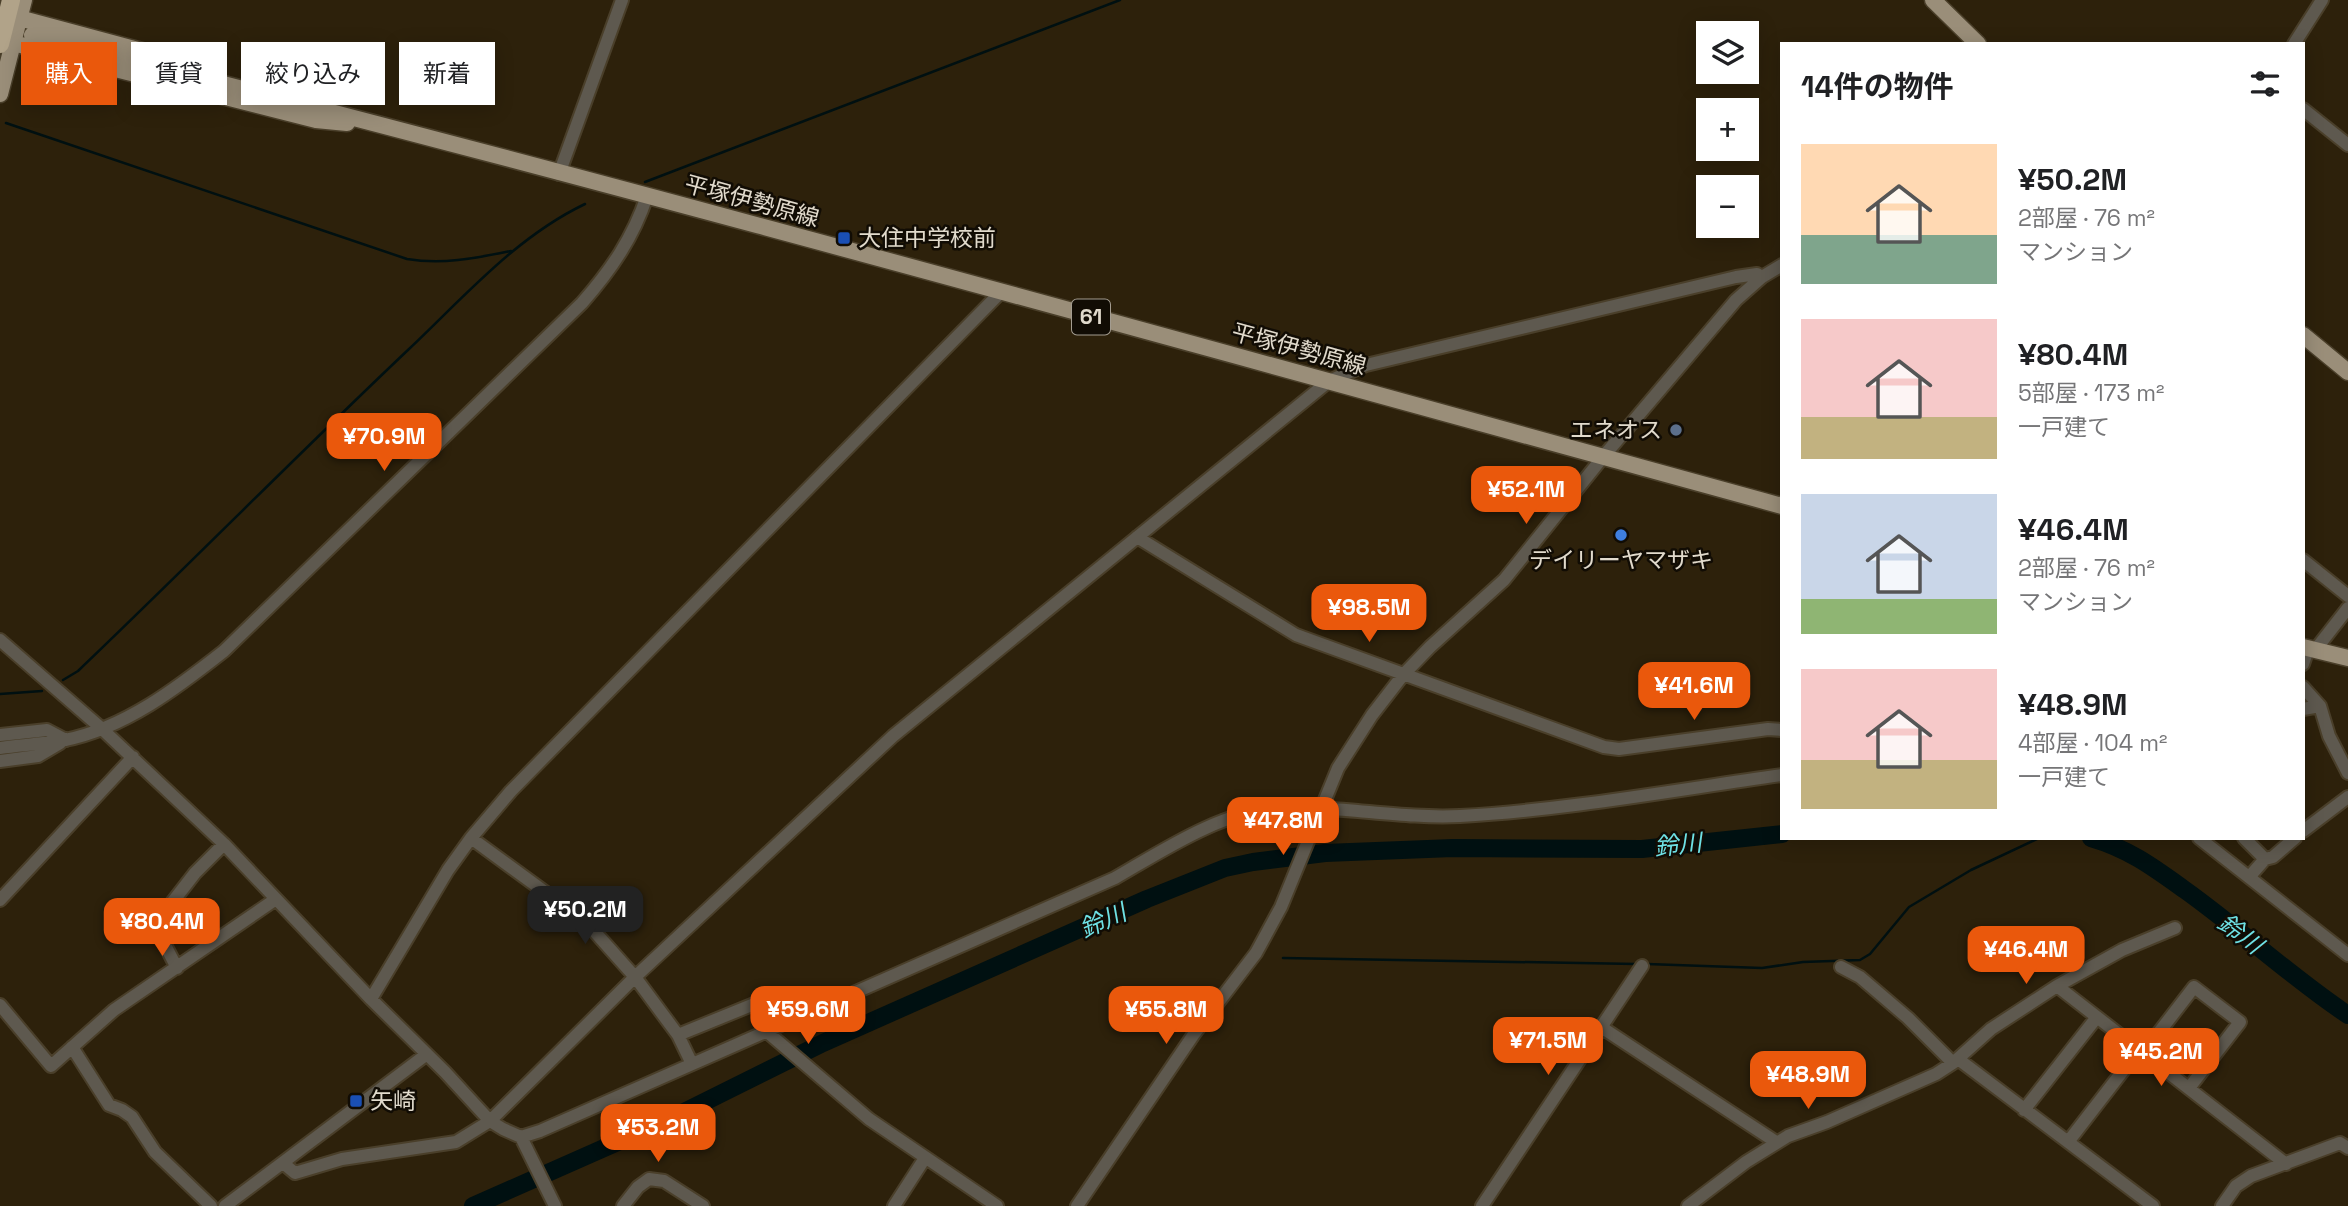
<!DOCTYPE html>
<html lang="ja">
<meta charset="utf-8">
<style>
:root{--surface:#fff;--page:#f2f2f2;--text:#202124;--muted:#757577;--accent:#ea580c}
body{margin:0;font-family:"Space Grotesk","Noto Sans JP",sans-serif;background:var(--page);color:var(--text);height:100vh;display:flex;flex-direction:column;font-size:26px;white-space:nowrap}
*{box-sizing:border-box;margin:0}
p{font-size:23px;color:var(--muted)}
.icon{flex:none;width:38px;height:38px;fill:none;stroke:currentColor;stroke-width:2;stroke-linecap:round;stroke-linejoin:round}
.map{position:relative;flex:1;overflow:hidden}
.details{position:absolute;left:1780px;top:42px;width:525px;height:798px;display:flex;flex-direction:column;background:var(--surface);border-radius:0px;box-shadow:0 4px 18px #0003}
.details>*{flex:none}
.hud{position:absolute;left:21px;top:42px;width:665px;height:63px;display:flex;gap:14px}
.buttons{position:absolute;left:1696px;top:21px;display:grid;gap:14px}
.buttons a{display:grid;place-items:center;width:63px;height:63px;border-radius:0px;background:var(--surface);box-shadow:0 4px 18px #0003;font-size:35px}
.price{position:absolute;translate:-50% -60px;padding:0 16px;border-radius:14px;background:var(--accent);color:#fff;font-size:23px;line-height:46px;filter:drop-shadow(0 2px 4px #0008)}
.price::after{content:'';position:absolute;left:50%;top:42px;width:21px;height:16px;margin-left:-10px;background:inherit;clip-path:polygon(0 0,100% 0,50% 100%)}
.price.selected{background:#222;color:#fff}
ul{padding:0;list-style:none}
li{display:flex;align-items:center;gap:21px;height:175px;padding:0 21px}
li span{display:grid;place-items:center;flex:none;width:196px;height:140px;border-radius:0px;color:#555}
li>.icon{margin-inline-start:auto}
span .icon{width:84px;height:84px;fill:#fffc;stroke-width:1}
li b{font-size:30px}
h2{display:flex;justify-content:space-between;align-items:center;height:84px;padding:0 21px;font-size:30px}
.tag{padding:0 24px;border-radius:0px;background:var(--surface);box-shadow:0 4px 18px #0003;font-size:24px;line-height:63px}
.tag.selected{background:var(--accent);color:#fff}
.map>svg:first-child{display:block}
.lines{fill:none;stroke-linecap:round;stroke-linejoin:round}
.stream{stroke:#001011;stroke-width:2.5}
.river{stroke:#001011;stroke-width:18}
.minor-casing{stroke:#4a3f2a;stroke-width:16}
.major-casing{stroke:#4a3f2a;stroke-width:19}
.highway-casing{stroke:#4a3f2a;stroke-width:21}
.minor{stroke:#5e594f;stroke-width:12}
.major{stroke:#9a8e79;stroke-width:16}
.highway{stroke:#b1a389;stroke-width:18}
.transit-dot{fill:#1a4fb4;stroke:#110c04;stroke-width:2.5}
.service-dot{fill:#5c6f8a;stroke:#110c04;stroke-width:2.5}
.shop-dot{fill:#3f7fe0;stroke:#110c04;stroke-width:2.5}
.labels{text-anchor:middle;stroke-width:5;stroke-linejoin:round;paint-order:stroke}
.shield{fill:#110c04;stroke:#a39c90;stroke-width:2}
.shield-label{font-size:21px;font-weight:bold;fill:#e1dacc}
.street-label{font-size:23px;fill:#e1dacc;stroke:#110c04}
.poi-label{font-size:23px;fill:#e1dacc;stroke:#110c04;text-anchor:start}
.water-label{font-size:24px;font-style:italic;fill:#6ee1e5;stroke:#110c04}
</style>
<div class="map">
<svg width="2348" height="1206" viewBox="0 0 2348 1206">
<rect width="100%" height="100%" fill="#2d210b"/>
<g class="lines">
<path class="stream" d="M6 123 407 259C443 265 476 258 511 251
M645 182 1120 0
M63 680 78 671C189 565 297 455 409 349 464 297 516 237 585 204
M0 694 42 691
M1283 958 1636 964
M1647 964 1762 968 1803 962 1860 960 1870 954 1909 907 1971 870 2039 838"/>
<path class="river" d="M2091 838C2129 849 2153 867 2185 890 2241 930 2291 977 2348 1015
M473 1206 672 1118 823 1043 1147 899 1225 868 1253 862 1325 853 1453 848 1642 849 1782 834"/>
<g class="minor-casing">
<path id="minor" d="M2294 44 2322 0
M2303 109 2348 145
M559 174 622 0
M1137 537 1296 635 1604 747 1619 749 1768 729 1782 730
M2303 560 2348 596
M0 640 101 728 224 844 371 999 445 1072 490 1121 503 1129 521 1137 540 1131 1115 878C1162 851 1223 810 1280 808 1339 805 1400 819 1460 816 1567 810 1675 790 1782 775
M2316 649 2348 608
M2303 664 2308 649
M2303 687 2320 706 2329 736 2348 773
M2303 709 2320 706
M0 735 47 730 66 740
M0 748C21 745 43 744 65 740 125 728 177 688 224 651L582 303C611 270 633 238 647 196
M0 761 38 756 60 743
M2303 831 2348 797
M471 838 586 922 635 977 678 1035 692 1064
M2199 838 2348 955
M2244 838 2265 859 2250 876
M2265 859 2273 857 2295 838
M0 900 133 757
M1841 967 1860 977 1908 1018 1953 1063
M177 968 164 943 171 904 195 873 224 844
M2057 986 2286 1164
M371 999 448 870 471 838 511 791 1000 293
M0 1005 51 1066 114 1010 276 899
M1601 1027 1776 1142
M766 1031 869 1119 997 1206
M678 1035 764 1000
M72 1047 109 1105 122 1110 132 1117 155 1152 211 1206
M2143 1053 2194 987 2240 1022 2189 1088
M1958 1059 2153 1206
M2024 1110 2097 1017
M521 1137 555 1206
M2068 1142 2139 1050
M283 1163 295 1173 342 1159 456 1142 490 1121 635 977 893 736 1329 381 1366 365 1736 277 1757 274 1762 277
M225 1206 427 1054
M623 1206 638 1187 649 1179 664 1181 703 1206
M894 1206 925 1158
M1077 1206 1194 1034 1256 953 1281 907 1338 768 1372 715 1403 675 1430 647 1504 580 1603 457 1736 300 1762 277 1782 265
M1482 1206 1642 966
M1688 1206 1746 1162 1788 1136 1827 1122 1936 1074 1953 1063 1991 1029 2057 986 2122 950 2175 928
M2222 1206 2236 1186 2251 1176 2340 1143 2348 1148"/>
</g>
<g class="major-casing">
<path id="major" d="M1933 0 1978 44
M19 18 179 61
M32 35C617 183 1199 346 1782 506
M13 43 316 120 347 123
M0 94 24 0
M2303 335 2348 372
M2303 647 2348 658"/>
</g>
<g class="highway-casing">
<path id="highway" d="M0 44 11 0"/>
</g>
<use href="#minor" class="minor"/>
<use href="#major" class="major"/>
<use href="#highway" class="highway"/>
</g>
<g class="transit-dot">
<rect x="837" y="231" width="14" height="14" rx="3.5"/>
<rect x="349" y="1094" width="14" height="14" rx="3.5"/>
</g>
<circle class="service-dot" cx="1676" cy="430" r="7"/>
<circle class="shop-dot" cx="1621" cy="535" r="7"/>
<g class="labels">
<rect class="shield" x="1072" y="299.5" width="38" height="35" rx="5"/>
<g class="shield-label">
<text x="1091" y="324">61</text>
</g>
<g class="street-label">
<text transform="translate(752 201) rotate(15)" y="8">平塚伊勢原線</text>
<text transform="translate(1299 349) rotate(15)" y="8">平塚伊勢原線</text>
</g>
<g class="poi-label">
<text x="858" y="246">大住中学校前</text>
<text x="1662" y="438" text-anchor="end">エネオス</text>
<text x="1621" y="568" text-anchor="middle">デイリーヤマザキ</text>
<text x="370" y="1109">矢崎</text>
</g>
<g class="water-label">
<text transform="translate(1678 845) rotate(-6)" y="8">鈴川</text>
<text transform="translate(1103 921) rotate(-24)" y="8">鈴川</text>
<text transform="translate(2240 934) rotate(37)" y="8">鈴川</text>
</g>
</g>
</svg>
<div class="buttons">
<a><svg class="icon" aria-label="layers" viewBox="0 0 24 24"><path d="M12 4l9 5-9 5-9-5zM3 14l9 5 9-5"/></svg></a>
<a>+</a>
<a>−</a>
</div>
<b class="price" style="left:384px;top:473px">¥70.9M</b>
<b class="price" style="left:1526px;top:526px">¥52.1M</b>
<b class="price" style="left:1369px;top:644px">¥98.5M</b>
<b class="price" style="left:1694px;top:722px">¥41.6M</b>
<b class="price" style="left:1283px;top:857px">¥47.8M</b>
<b class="price selected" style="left:585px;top:946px">¥50.2M</b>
<b class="price" style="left:162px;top:958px">¥80.4M</b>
<b class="price" style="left:2026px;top:986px">¥46.4M</b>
<b class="price" style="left:808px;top:1046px">¥59.6M</b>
<b class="price" style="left:1166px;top:1046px">¥55.8M</b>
<b class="price" style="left:1548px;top:1077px">¥71.5M</b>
<b class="price" style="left:2161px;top:1088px">¥45.2M</b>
<b class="price" style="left:1808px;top:1111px">¥48.9M</b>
<b class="price" style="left:658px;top:1164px">¥53.2M</b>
<div class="hud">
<a class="tag selected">購入</a>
<a class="tag">賃貸</a>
<a class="tag">絞り込み</a>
<a class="tag">新着</a>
</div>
<section class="details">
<h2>14件の物件<svg class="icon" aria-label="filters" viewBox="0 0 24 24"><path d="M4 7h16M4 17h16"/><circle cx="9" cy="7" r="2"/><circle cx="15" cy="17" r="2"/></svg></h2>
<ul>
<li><span style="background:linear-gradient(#ffd9b3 65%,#7fa58c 0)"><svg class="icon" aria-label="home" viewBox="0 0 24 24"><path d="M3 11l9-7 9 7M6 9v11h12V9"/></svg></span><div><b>¥50.2M</b><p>2部屋 · 76 m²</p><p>マンション</p></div></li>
<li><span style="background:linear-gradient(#f6c9c9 70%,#c2b280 0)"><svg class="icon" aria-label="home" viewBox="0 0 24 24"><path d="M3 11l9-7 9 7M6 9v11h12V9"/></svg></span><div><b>¥80.4M</b><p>5部屋 · 173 m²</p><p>一戸建て</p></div></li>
<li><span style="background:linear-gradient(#c9d6e8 75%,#8fb573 0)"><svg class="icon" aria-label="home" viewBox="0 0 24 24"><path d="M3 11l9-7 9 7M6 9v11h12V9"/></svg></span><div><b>¥46.4M</b><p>2部屋 · 76 m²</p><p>マンション</p></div></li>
<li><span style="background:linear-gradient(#f6c9c9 65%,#c2b280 0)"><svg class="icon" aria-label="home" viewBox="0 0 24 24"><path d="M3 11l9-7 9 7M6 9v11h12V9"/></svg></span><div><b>¥48.9M</b><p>4部屋 · 104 m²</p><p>一戸建て</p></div></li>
</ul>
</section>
</div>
